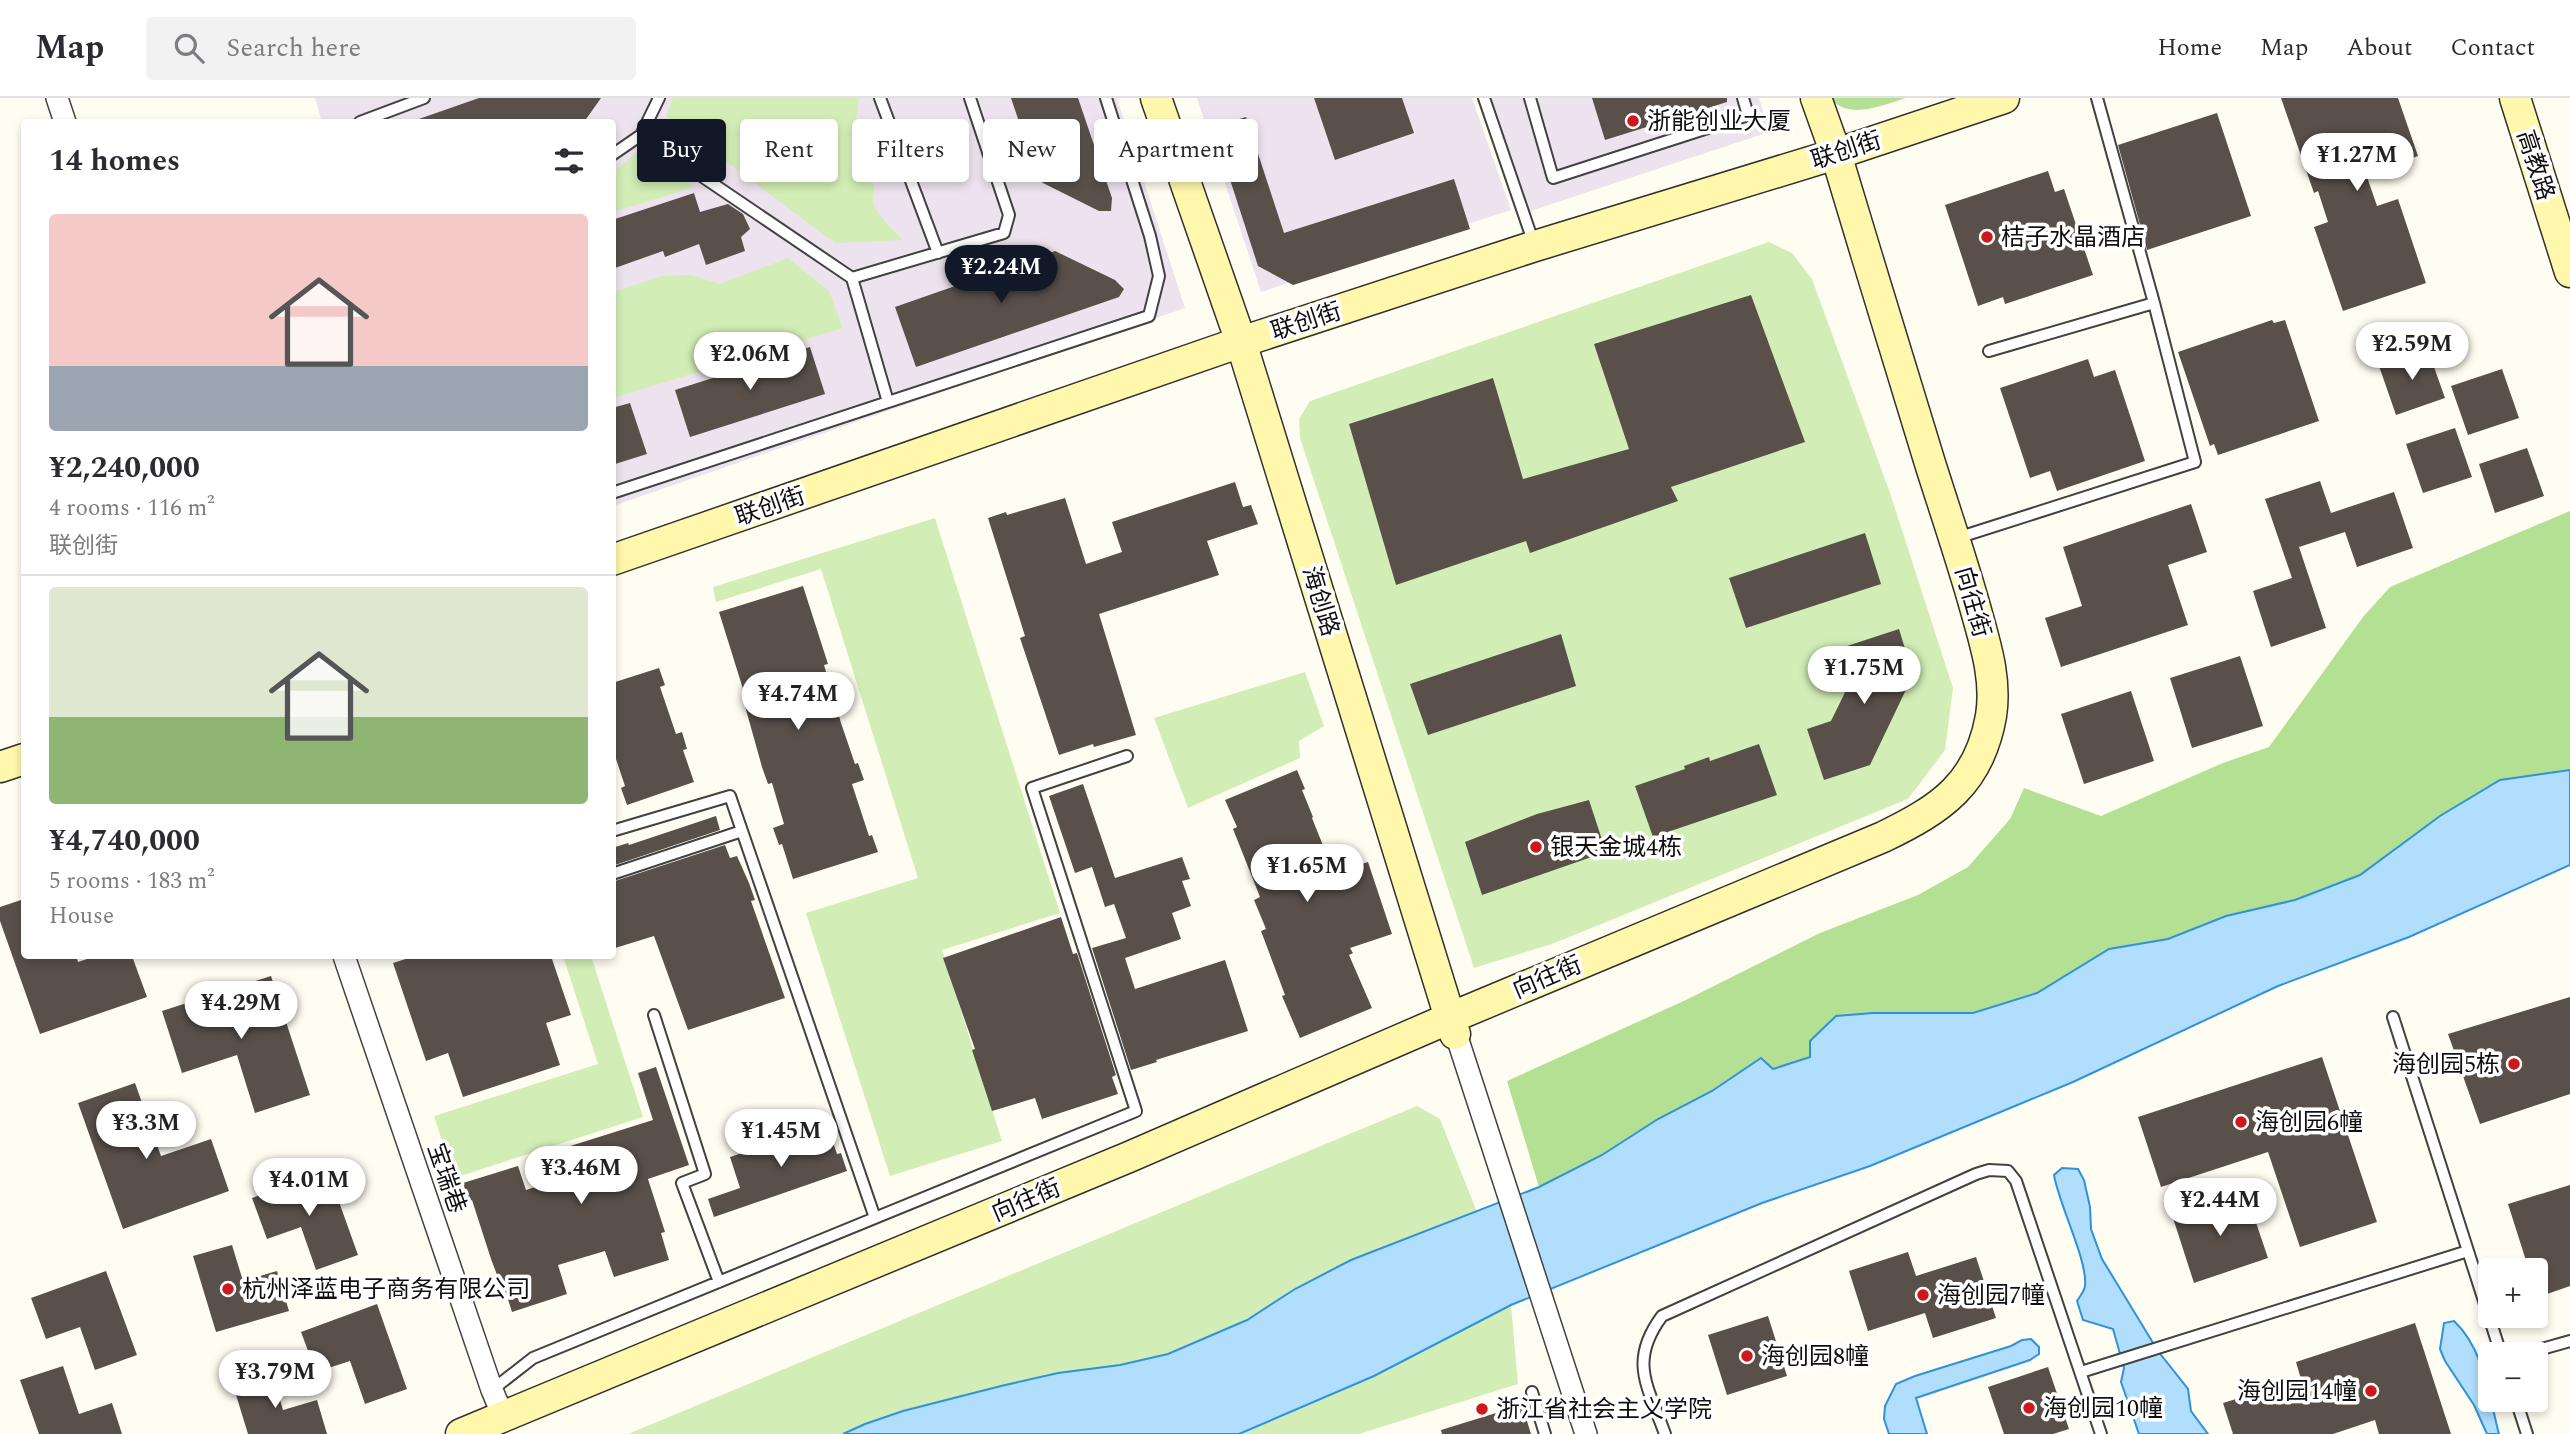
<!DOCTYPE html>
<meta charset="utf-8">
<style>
:root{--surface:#fff;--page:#f2f2f3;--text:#2b2b33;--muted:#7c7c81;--line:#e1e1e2;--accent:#111827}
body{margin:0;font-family:Spectral,"Noto Sans SC",serif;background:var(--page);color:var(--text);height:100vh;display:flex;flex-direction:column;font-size:26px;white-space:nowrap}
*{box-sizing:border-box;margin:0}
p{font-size:23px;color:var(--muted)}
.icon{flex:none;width:38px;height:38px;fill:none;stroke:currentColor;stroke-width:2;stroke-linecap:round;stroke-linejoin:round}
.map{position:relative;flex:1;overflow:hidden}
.side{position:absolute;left:21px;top:21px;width:595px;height:840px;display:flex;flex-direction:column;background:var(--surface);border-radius:7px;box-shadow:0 4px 10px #0003}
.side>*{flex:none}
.hud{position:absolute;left:637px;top:21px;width:665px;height:63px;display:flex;gap:14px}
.controls{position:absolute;left:2478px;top:1160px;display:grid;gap:14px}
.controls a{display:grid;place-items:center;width:70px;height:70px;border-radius:7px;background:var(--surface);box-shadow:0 4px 10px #0003;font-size:35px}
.price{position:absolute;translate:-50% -60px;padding:0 16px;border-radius:24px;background:#fff;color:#222;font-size:23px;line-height:46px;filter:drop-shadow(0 2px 4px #0008)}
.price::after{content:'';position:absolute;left:50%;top:42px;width:21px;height:16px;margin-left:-10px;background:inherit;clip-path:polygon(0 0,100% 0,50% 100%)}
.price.on{background:var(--accent);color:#fff}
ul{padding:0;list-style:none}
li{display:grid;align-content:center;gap:14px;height:371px;padding:0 28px}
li+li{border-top:2px solid var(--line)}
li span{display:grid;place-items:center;height:217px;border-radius:7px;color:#555}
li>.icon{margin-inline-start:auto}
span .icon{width:126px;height:126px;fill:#fffc;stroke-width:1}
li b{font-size:30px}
h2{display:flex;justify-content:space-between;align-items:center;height:84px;padding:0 28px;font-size:30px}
.chip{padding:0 24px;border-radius:7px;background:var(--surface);box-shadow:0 4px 10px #0003;font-size:24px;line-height:63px}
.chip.on{background:var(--accent);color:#fff}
header{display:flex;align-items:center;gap:42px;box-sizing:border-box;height:98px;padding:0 35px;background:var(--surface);border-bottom:2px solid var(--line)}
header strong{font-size:33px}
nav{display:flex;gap:38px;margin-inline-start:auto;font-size:24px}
.search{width:490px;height:63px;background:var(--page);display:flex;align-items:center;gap:18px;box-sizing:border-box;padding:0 24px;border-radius:7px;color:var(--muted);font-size:26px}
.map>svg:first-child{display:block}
.industrial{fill:#ede3ee}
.green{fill:#d2eeb6}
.forest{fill:#b4e093}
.water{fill:#b0defc;stroke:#3092da;stroke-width:2}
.building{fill:#59504a}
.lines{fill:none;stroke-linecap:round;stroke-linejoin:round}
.lane-casing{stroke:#424242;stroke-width:14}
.street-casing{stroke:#424242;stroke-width:24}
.secondary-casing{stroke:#313131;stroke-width:33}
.lane{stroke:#fff;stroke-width:10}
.street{stroke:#fff;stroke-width:21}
.secondary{stroke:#fff8ac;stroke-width:30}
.poi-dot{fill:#cd181d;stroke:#fff;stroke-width:2.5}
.labels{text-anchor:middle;stroke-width:7;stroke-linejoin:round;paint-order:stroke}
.poi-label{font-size:24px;fill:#0f0f0f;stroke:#fff;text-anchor:start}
.street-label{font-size:24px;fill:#0f0f0f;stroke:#fff}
</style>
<header>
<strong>Map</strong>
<div class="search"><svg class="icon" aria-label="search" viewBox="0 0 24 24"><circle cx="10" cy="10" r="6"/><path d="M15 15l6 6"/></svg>Search here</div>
<nav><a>Home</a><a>Map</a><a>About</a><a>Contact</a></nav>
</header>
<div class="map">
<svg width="2570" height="1336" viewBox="0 0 2570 1336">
<rect width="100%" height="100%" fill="#fffdf1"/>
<path class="industrial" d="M315 0H1117L1185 210 613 408 612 24H322Z
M1197 0H1472L1511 112 1261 194Z
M1485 0H1759L1769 34 1522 116Z"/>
<path class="green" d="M673 0H859L854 37 874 87 873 106 885 124 903 142 835 145 666 18Z
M639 53 695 89 613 114V74Z
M1769 144 1792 155 1812 181 1890 395 1953 590 1945 652 1908 701 1552 846 1474 870 1300 340 1299 321 1310 303Z
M788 160 829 193 843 230 613 300V194L662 178 691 177 720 186Z
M935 420 1060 815 942 852 1002 1043 890 1078 806 815 918 780 821 471 716 504 713 489Z
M1305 574 1324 628 1299 643 1300 660 1188 710 1154 620Z
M563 858H591L643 1019 454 1080 434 1018 598 966Z
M1417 1008 1440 1021 1477 1114C1435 1131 1389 1144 1348 1164 1288 1194 1232 1235 1168 1256 1132 1268 1095 1269 1058 1275 1021 1282 985 1293 949 1303 913 1312 878 1319 843 1336H628Z
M1511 1207 1518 1286 1359 1336H1239L1374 1278Z"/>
<path class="forest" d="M1830 0H1906C1882 7 1849 23 1830 0Z
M2570 413V672L2500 682 2440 718 2360 777 2295 802 2226 818 2168 841 2109 851 2037 895 1973 915H1873L1810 958 1773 971 1761 960 1712 993 1658 1021 1602 1057 1539 1089 1507 983 1686 902 1820 835 1918 797 1968 769 2010 721 2024 690 2101 718 2223 665 2269 649 2363 519 2390 489Z"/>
<path class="water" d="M2570 672V767L2409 839 2278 888 2073 984 1870 1068 1762 1105 1511 1207 1374 1278 1239 1336H843L865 1326 903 1313 1001 1288 1058 1275 1120 1267 1168 1256 1247 1222 1295 1191 1351 1162 1539 1089 1602 1057 1658 1021 1712 993 1761 960 1773 971 1810 959V943L1836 918 1873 915H1973L2037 895 2109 851 2168 841 2226 818 2295 802 2360 777 2440 718 2500 682Z
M2062 1070 2078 1071 2084 1082 2090 1109 2091 1131 2102 1161 2158 1253 2188 1291 2191 1313 2208 1336H2139L2121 1284 2124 1270 2113 1231 2083 1222 2077 1203C2080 1198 2084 1194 2085 1188 2088 1163 2059 1107 2054 1077Z
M2454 1223C2484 1251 2489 1298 2499 1336H2487L2474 1307 2445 1263 2440 1251 2444 1225Z
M2031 1241 2039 1249V1256L2030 1262 1916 1300 1927 1336H1889L1884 1321 1885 1308 1896 1286 1915 1278 2011 1248 2022 1242Z"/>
<path class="building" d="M479 0H601L584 24H417L416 22Z
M1011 0H1078L1112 100 1111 113H1099L1039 83Z
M1314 0H1402L1414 35 1335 62Z
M1592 0H1727V4L1605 42Z
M2281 0H2398L2418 58 2366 76 2377 108 2398 101 2426 185 2343 213 2314 129 2328 124 2318 93 2314 95Z
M2217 15 2251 118 2147 152 2118 47Z
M1246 19 1284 135 1454 81 1470 131 1293 187 1258 168 1213 29Z
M2048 73 2055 94 2064 91 2093 177 2005 206 2003 199 1978 208 1945 107Z
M694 95 700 114 728 106 743 116 750 131 741 139 745 153 706 167 699 146 665 159 663 153 612 171V122Z
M1055 153 1115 182 1124 191 1119 199 916 269 895 209Z
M1751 197 1805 344 1671 389 1678 403 1530 455 1526 443 1396 487 1349 326 1493 280 1523 381 1629 351 1594 246Z
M2272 222 2274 225 2285 222 2319 323 2218 357 2214 346 2210 348 2178 254Z
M810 249 825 296 690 339 675 292Z
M2428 252 2445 300 2396 317 2379 268Z
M2088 261 2094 279 2115 272 2145 363 2057 393 2050 373 2030 380 2000 290Z
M2502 271 2519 320 2468 337 2451 288Z
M630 305 647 356 612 367V310Z
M2455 330 2472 379 2423 395 2406 346Z
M2527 350 2544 398 2495 415 2479 366Z
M2320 383 2331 415 2394 394 2413 450 2357 469 2345 434 2299 449 2326 530 2271 549 2253 493 2292 480 2265 401Z
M1235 384 1243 409 1251 407 1258 426 1207 443 1219 477 1099 516 1136 637 1094 649 1093 646 1059 657 1020 540 1025 538 988 420 1006 414 1007 417 1065 400 1086 466 1122 454 1112 424Z
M2191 406 2207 454 2168 467 2188 527 2061 569 2045 520 2082 508 2063 449Z
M1865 435 1881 486 1746 530 1729 480Z
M803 488 828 566 824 567 841 625 855 666 858 665 864 682 852 686 869 738 872 737 878 754 793 781 782 746 779 747 773 730 784 726 772 685 768 686 762 669 745 608 748 607 719 514Z
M1899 531 1913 577 1870 667 1824 682 1807 631 1831 623 1855 574 1847 548Z
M1561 536 1576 588 1428 637 1410 586Z
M2240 558 2263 628 2192 650 2170 580Z
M659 570 665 587 660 589 676 636 682 634 687 651 683 652 694 684 627 707 621 690 625 688 612 649V585Z
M2131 593 2154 663 2084 686 2061 616Z
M1759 646 1777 697 1653 739 1635 688 1685 671 1684 668 1709 659 1710 663Z
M1297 672 1305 691 1302 692 1313 719 1312 720 1334 775 1368 764 1392 836 1350 850 1353 855 1349 857 1372 910 1300 940 1282 898 1285 897 1261 833 1266 831 1254 802 1260 799 1233 731 1237 729 1225 702Z
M1083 686 1115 780 1182 759 1190 781 1182 783 1191 808 1172 815 1181 841 1125 860 1135 891 1225 862 1248 933 1156 962 1157 964 1131 972 1092 850 1126 840 1114 806 1105 809 1092 769 1075 775 1049 698Z
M1589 702 1606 754 1482 797 1465 744 1537 716Z
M716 718 720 732 612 768V750L628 745 629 747Z
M725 747 730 760 737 758 749 785 755 802 751 803 785 900 688 932 654 838 612 851V784Z
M24 801V858H76L78 864 96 858H132L147 899 40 936 0 823V809Z
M1061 819 1073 856 1077 855 1116 977 1112 979 1118 996 1042 1021 1035 1000 992 1013 972 952 975 951 943 860Z
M415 858H551L571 917 546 925 560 967 463 999 448 955 426 963 393 865Z
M271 878 310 997 255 1015 237 957 182 975 162 913Z
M2570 899V996L2480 1026 2448 936Z
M2322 959 2377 1124 2300 1149 2268 1054 2161 1089 2138 1019Z
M656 969 689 1067 648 1081 665 1134 661 1135 669 1162 614 1179 605 1153 558 1167 567 1196 512 1214 504 1189 502 1190 491 1161 472 1102 469 1103 463 1085 518 1068 526 1092 556 1082 548 1055 653 1022 638 975Z
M135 985 161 1058 211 1041 229 1093 123 1131 78 1005Z
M827 1027 837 1056 841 1055 847 1073 714 1119 708 1101 740 1090 730 1059Z
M328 1073 358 1157 316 1172 301 1129 267 1141 252 1100Z
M2570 1087V1188L2536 1200V1172H2529L2508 1106Z
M2246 1095 2268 1160 2194 1185 2173 1120Z
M232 1147 243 1183 277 1173 289 1213 216 1234 193 1158Z
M1908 1154 1916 1178 1976 1159 1996 1220 1933 1240 1925 1215 1868 1233 1849 1173Z
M106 1173 137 1257 95 1272 80 1229 46 1241 31 1200Z
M377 1206 407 1291 365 1306 350 1263 316 1274 301 1234Z
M1768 1218 1787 1278 1727 1297 1708 1237Z
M2415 1225 2451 1336H2379L2375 1322 2333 1336H2233L2223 1305 2301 1281 2296 1264Z
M63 1268 79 1316 112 1305 122 1336H39L20 1282Z
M2048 1269 2069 1331 2053 1336H2004L1988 1289Z
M272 1275 283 1312 317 1302 327 1336H248L233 1287Z
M1522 1307 1531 1336H1442L1441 1332Z"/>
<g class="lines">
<g class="lane-casing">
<path id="lane" d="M880 0 938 155
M1484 0 1534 146
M1530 0 1553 80 1748 17 1743 0
M360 24 424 0
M641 37 852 180 888 304
M612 57 641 37 659 0
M852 180 1004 135 1009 117 970 0
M1989 253 2154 205
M612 395 1149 218 1159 178 1150 138 1106 0
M1957 440 2195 364 2154 205 2097 0
M612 733 730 698 875 1120
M612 776 742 733
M654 917 705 1076 682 1085 719 1184
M2393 919 2501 1256
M2524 1256 2570 1243
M2081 1274 2468 1153
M492 1292 533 1260 1136 1013 1032 690 1127 658
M1532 1294 1545 1336
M2516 1302 2527 1336
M1665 1336C1648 1288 1628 1264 1662 1218L1976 1076 1989 1072 2008 1073 2016 1083 2101 1336"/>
</g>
<g class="street-casing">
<path id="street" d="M57 0 65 24
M344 858 492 1292 503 1318
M1456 936 1586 1336"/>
</g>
<g class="secondary-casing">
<path id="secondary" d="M1156 0 1241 244 1455 936
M2515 0 2570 174
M612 462 1241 244 1535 148 1836 56 2004 0
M0 669 24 661
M461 1336 1129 1059 1450 920 1883 739C1941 711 1979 686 1991 618 1997 581 1985 545 1975 509 1961 459 1944 410 1929 362 1897 260 1867 158 1836 56L1816 0"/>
</g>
<use href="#lane" class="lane"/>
<use href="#street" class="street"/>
<use href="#secondary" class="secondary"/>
</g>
<g class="poi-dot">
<circle cx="1633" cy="23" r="7"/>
<circle cx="1987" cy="139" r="7"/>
<circle cx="1536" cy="749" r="7"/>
<circle cx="2514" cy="966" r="7"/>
<circle cx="2241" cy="1024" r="7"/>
<circle cx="228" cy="1191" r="7"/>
<circle cx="1923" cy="1197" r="7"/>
<circle cx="1747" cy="1258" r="7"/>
<circle cx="2371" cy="1293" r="7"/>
<circle cx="2029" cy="1310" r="7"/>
<circle cx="1482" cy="1311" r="7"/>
</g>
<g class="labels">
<g class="poi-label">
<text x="1647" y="31">浙能创业大厦</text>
<text x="2001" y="147">桔子水晶酒店</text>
<text x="1550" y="757">银天金城4栋</text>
<text x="2500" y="974" text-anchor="end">海创园5栋</text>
<text x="2255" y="1032">海创园6幢</text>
<text x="242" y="1199">杭州泽蓝电子商务有限公司</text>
<text x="1937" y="1205">海创园7幢</text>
<text x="1761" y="1266">海创园8幢</text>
<text x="2357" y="1301" text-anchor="end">海创园14幢</text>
<text x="2043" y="1318">海创园10幢</text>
<text x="1496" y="1319">浙江省社会主义学院</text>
</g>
<g class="street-label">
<text transform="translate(1846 52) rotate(-18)" y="8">联创街</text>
<text transform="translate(2536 67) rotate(72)" y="8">高教路</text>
<text transform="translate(1306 223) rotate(-18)" y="8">联创街</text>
<text transform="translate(770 408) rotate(-19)" y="8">联创街</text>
<text transform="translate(1321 503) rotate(73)" y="8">海创路</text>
<text transform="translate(1973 504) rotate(74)" y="8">向往街</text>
<text transform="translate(1547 879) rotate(-23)" y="8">向往街</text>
<text transform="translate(447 1080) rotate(71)" y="8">宝瑞巷</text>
<text transform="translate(1026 1102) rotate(-23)" y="8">向往街</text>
</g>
</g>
</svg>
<div class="controls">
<a>+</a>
<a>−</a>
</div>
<b class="price" style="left:2357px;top:95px">¥1.27M</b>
<b class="price on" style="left:1001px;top:207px">¥2.24M</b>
<b class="price" style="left:2412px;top:284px">¥2.59M</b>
<b class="price" style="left:750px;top:294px">¥2.06M</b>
<b class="price" style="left:1864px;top:608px">¥1.75M</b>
<b class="price" style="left:798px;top:634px">¥4.74M</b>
<b class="price" style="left:1307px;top:806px">¥1.65M</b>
<b class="price" style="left:241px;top:943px">¥4.29M</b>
<b class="price" style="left:146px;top:1063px">¥3.3M</b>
<b class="price" style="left:781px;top:1071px">¥1.45M</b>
<b class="price" style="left:581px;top:1108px">¥3.46M</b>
<b class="price" style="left:309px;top:1120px">¥4.01M</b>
<b class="price" style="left:2220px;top:1140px">¥2.44M</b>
<b class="price" style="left:275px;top:1312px">¥3.79M</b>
<div class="hud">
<a class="chip on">Buy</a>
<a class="chip">Rent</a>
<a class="chip">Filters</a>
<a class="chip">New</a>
<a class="chip">Apartment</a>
</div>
<section class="side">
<h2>14 homes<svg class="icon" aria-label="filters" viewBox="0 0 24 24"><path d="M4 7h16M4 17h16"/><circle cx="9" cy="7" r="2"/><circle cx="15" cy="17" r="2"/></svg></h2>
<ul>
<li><span style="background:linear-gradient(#f6c9c9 70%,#9aa5b1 0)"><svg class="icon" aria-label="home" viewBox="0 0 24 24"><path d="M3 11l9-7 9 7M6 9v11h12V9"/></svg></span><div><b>¥2,240,000</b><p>4 rooms · 116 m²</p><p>联创街</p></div></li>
<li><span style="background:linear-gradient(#dfe7d0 60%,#8fb573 0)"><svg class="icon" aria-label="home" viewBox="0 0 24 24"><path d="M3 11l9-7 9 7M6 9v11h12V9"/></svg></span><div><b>¥4,740,000</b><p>5 rooms · 183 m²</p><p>House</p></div></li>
</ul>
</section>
</div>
